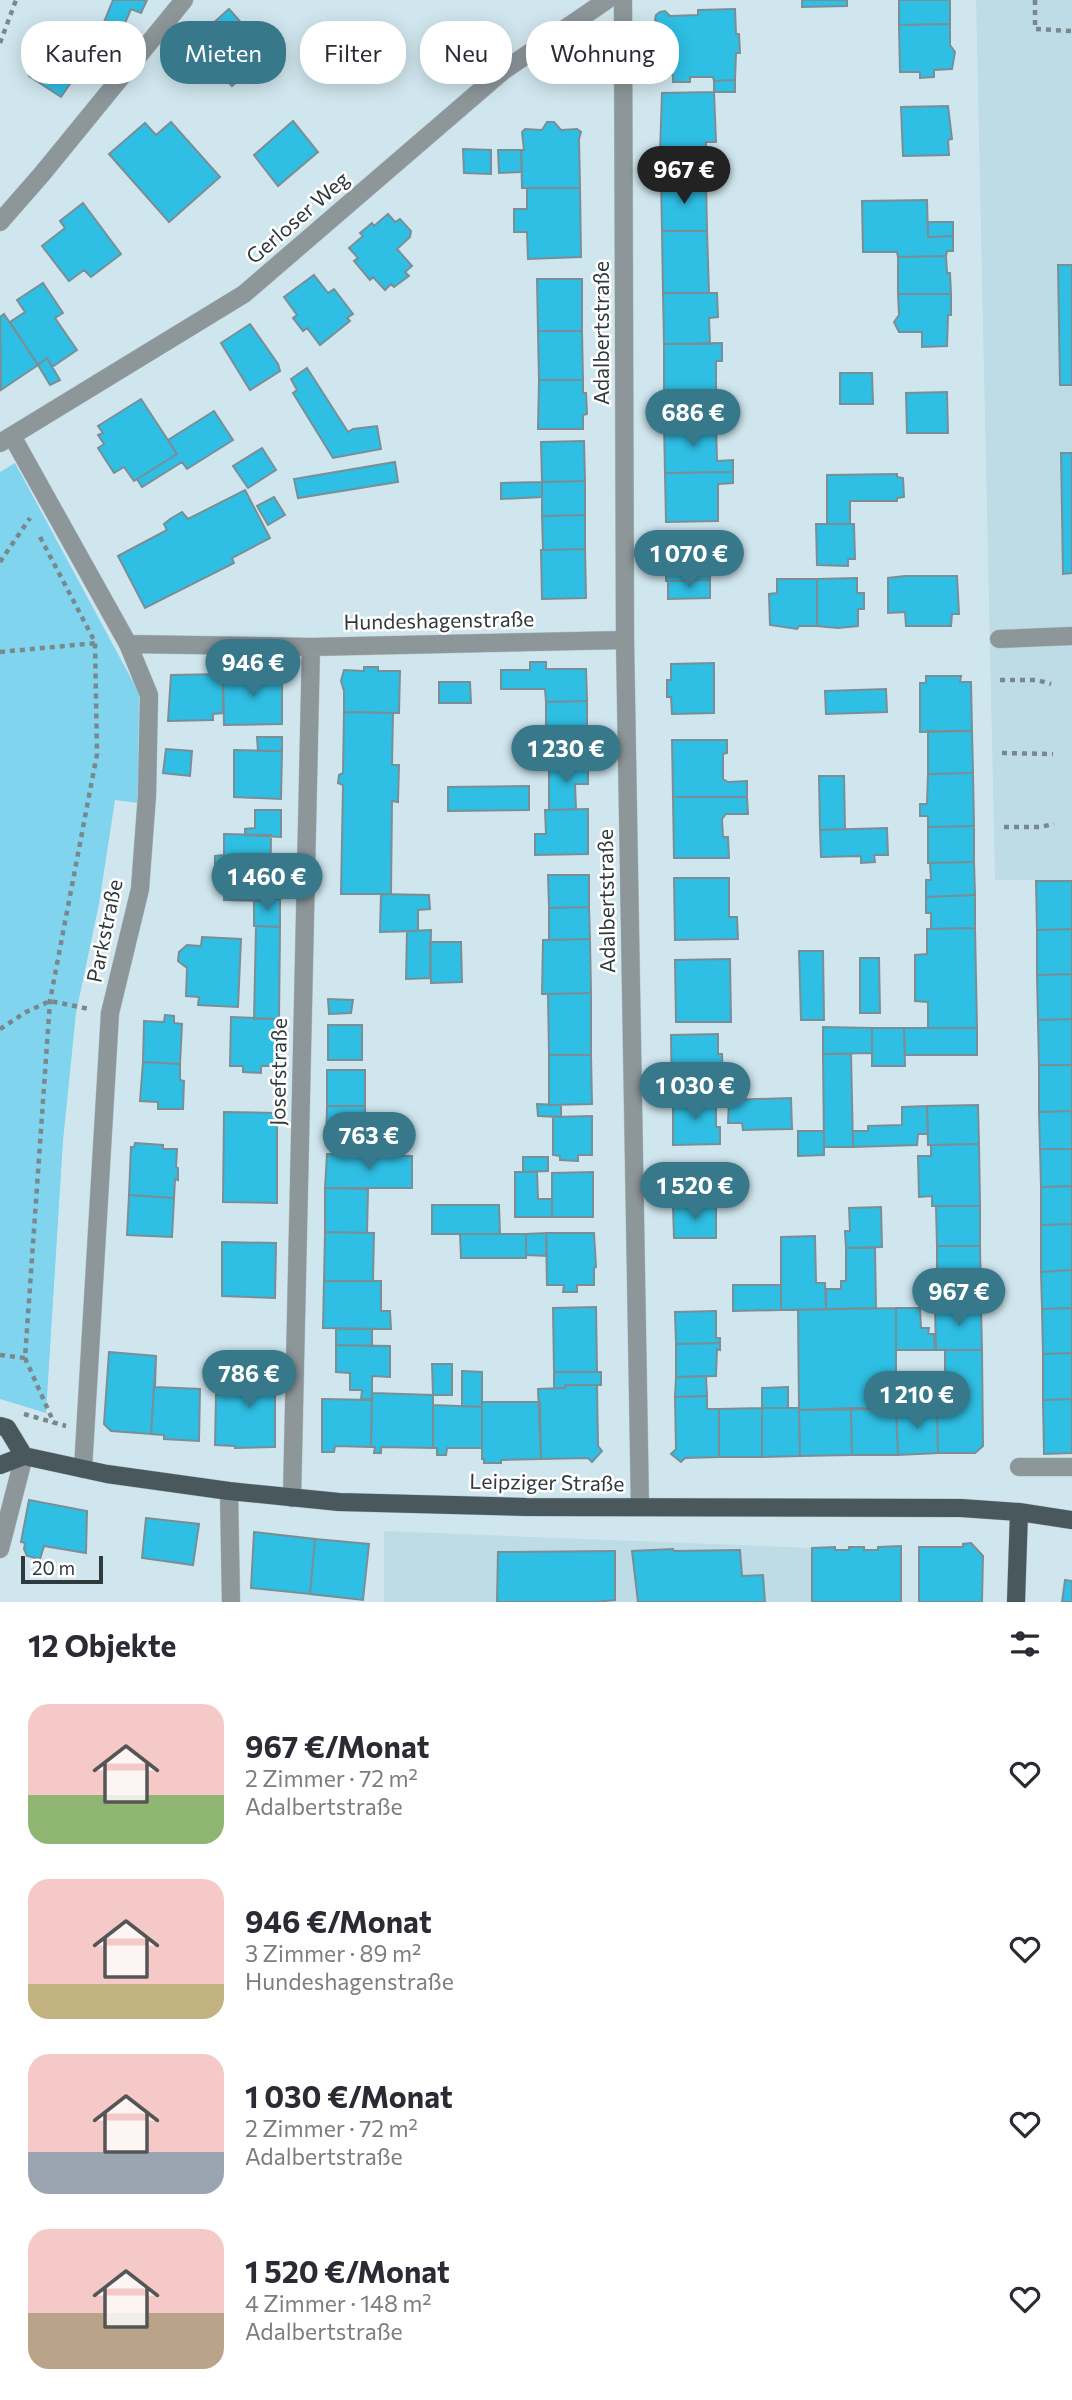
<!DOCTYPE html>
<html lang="de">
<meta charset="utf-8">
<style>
:root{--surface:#fff;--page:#f7f7f7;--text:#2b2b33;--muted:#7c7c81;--accent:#37788b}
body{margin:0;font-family:Commissioner,sans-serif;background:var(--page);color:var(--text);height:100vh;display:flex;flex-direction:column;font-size:26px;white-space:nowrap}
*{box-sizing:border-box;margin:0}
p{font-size:23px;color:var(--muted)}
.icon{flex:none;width:38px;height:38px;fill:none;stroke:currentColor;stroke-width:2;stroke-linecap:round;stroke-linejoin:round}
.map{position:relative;height:1602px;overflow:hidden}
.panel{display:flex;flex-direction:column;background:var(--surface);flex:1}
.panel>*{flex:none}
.banner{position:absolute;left:21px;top:21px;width:700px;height:63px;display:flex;gap:14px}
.scale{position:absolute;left:21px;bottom:18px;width:82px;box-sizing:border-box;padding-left:7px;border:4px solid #30393c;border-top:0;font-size:19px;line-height:24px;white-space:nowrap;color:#30393c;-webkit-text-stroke:5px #fff;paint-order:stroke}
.price{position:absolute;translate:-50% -60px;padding:0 16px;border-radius:24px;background:var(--accent);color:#fff;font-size:23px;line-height:46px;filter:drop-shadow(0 2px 4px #0008)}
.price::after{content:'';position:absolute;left:50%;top:42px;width:21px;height:16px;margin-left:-10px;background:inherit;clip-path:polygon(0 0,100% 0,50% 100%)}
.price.selected{background:#222;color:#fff}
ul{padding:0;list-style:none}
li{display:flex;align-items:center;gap:21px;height:175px;padding:0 28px}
li span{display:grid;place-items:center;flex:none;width:196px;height:140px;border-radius:21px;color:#555}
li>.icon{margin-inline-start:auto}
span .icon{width:84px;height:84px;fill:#fffc;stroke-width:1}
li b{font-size:30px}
h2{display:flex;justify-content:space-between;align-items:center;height:84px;padding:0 28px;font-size:30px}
.pill{padding:0 24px;border-radius:28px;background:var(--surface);box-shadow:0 4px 18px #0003;font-size:24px;line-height:63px}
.pill.selected{background:var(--accent);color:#fff}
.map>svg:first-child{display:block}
.built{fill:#bddce6}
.green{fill:#80d4ed}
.building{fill:#2fbfe4;stroke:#7a8e95;stroke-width:2}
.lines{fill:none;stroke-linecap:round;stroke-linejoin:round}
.minor-casing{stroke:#b0c3ca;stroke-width:19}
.major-casing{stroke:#b0c3ca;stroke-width:19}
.path{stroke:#79888d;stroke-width:4.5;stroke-dasharray:5 5;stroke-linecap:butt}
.minor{stroke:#8d9699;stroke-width:18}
.major{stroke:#48585d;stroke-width:18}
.labels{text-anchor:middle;stroke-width:5;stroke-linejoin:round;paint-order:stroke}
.street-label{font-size:21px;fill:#30393c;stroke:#fff}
</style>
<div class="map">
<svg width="1072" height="1602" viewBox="0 0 1072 1602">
<rect width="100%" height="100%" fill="#d0e6ee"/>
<path class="built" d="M976 0H1072V880H995Z
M384 1531 812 1548V1602H384Z"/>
<path class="green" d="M15 463 139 693 138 803 115 800 99 904 76 1013 63 1141 46 1413 0 1399V472Z"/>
<path class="building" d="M113 0H147L141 13 131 9 120 35 102 27Z
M802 0H847V6L802 7Z
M899 0H950V24L899 25Z
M229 9 269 54 232 86 192 42Z
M735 9 736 34H739L740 53H736L735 80 714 81 713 77H690V82H673V75H660L661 25 655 20 656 15 660 12 665 11 670 16 698 15V10Z
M950 24V45L955 52 952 69 934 70V77L920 78V72H900L899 25Z
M51 44 83 65 61 97 29 76Z
M735 80V92H714V81Z
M714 92 716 142H706V153H660L662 93Z
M948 106 952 139 948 140 949 155 903 156 901 107Z
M293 121 318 152 278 186 254 155Z
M171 122 220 177 169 222 109 154 145 123 156 135Z
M547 122H554L561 130 577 129 581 132 579 139 580 188H522L521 150H524L522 132 525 129 542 130Z
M463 149 491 150V174L464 173Z
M498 150H521L522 172 499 173Z
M691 167H715L716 181 691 180Z
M661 180H706L707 231H662Z
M527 188H580L581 257 528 259 527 232H514V209H527Z
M927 200 928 237 953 236V251H947L946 256 898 257 897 252H863L862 201Z
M83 203 121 254 91 277 84 270 69 281 42 246 65 228 60 221Z
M388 214 395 222 400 219 411 231 410 237 397 249 412 266 405 272 409 276 394 287 391 284 385 290 373 277 370 280 354 261 358 258 349 248 363 236 360 233 372 223 374 226Z
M928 222H953V236L928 237Z
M662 231H707L709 293H663Z
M946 256 947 273H950L951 294H898V257Z
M1058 265H1072V385H1060Z
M314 275 328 293 334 289 353 314 347 318 350 321 320 345 307 328 303 331 293 318 297 315 284 297Z
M537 279H582V331H538Z
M43 283 63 313 55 318 77 350 52 367 47 358 38 365 10 322 25 312 17 300Z
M663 293H717L718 317 709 318 710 344H664Z
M898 294H951V315H948L947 346 922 347V332H899L894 322 899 315Z
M4 314 38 365 1 390 0 317Z
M250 324 278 364 280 371 250 390 221 343Z
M538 331H582L583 380H539Z
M722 343V361H716V402H664V344Z
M47 358 60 380 50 385 38 365Z
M307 368 348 432 353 429 377 426 381 449 333 458 293 393 297 390 291 379Z
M840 373H872L873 404H840Z
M539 380H583V393H586L587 414 583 415V429H538Z
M947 392 948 433H907L906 393Z
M141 399 177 454 134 481 124 467 114 473 98 448 104 444 98 435 103 433 98 426Z
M214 411 233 440 187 469 182 462 142 487 137 479 177 454 168 440Z
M685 421 716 423 717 461 733 460V472L665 473 664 423H685Z
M584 441 585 481 542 482 541 442Z
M262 448 276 470 248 488 233 466Z
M1061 453H1072V573L1063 574Z
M395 462 398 482 298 498 294 479Z
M733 472V483L718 484V521L666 522 665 473Z
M897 474V477L903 478 904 497 897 498V501H850V524H827V475Z
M585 481V515L542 516V482Z
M542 482V497L501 499V483Z
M245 490 270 538 232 558 234 563 145 608 118 556 167 530 164 524 170 519 182 512 188 519Z
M274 497 285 515 268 525 257 506Z
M585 515V549L543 550 542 516Z
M816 524H854L855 559H848V566L817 565Z
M709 533 710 580 666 581V567L662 563V556L666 551 665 534Z
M585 549 586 598 542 599 541 550Z
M905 576H957L959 614H952L951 626H906L905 612 888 613V578Z
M857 578V593H864V609H858V626L838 628 817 626V579Z
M777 579H817V626H799L797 629 770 625 769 594 777 593Z
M710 580V598L668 599V581Z
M530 662H546V669H586L587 701 546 702 545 689H501V670H530Z
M714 663V713L672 714 671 697H667V680H671V664Z
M364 667H378V671H400L399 713 344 712V691L341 681 344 670 364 671Z
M282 672V724L224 725 223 674Z
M223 674V713L213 714V720L168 721 171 675Z
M926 676H961L960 682H971L972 731 920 732V683H926Z
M439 682H470L471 703H439Z
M886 689 887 712 826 714 825 691Z
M587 701V736H546V702Z
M344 712 393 713 392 765H399L398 802 392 801 391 894H341L343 785 338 783 339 775 343 773Z
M928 731H972L973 773 928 774Z
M257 737H282V751H258Z
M672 740H727V753L723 754V779L728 782 747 781V797H673Z
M552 745H583V764L553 765Z
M166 749 192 751 190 776 163 773Z
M234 750 282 751 281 799 234 797Z
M588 764V784H575L576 809 549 810V765Z
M973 773 974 826 928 827V816H920V804H927L928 774Z
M819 776H844L845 829 820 830Z
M529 786V810L448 811V787Z
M673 797H747L748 814H726L722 819 723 837H728L729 858H674Z
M588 809V854L535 855V834H546L545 810Z
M255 810H281V837L245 835V829L255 828Z
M974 826V862L928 863V827Z
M887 828 888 855H874L875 862 861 863V856L821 857 820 830Z
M224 834 271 835 270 901 224 900V880H215V856L224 855Z
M974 862 975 895 926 897V880H931L930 863Z
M548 875H589V907L549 908Z
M674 878H729V917H737L738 939 675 940Z
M1036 881H1072V929L1037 930Z
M381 894 429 895 430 909 418 910V931L380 932Z
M975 895V928L931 929V913H926V897Z
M270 899H280V927L254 926V901H270Z
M589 907 590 939 549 940V908Z
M256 926 280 927 279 1019H254Z
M975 928 977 1028H928V1002L915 1001V955L927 954V929Z
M1072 929V974L1037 975V930Z
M431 930 430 978 406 979 407 931Z
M202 937 241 939 238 1007 198 1005 199 997 186 996 187 968 178 961 179 952 187 945 201 946Z
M590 939 591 993 542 994 543 940Z
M430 942H461L462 982 431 983Z
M799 951H823L824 1020H801Z
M860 958H879L880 1013H860Z
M730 959 731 1022H676L675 960Z
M1072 974V1019L1038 1020 1037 975Z
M591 993V1055H549L548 994Z
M328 999 353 1000 351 1013 329 1014Z
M165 1015 174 1016V1023L182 1024 180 1064 143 1062 144 1021 164 1022Z
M231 1017 279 1019 278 1066H261V1073L243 1072V1066H230Z
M1072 1019V1065H1039L1038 1020Z
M328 1025H362V1060H328Z
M823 1027 872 1028V1053L823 1054Z
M872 1028H904L905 1066H872Z
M904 1028H977V1055H905Z
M718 1034V1054H722L723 1080H719V1099L672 1100 671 1035Z
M823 1054H851L853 1147H824Z
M549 1055H591L592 1104 549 1105Z
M143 1062 180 1064V1080L184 1081 183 1109H158V1102L140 1101Z
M1039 1065H1072V1111L1039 1112Z
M327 1070H365V1106H327Z
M791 1098 792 1129 743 1130 742 1123H728L729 1100Z
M716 1099V1127H720V1144L673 1145V1100Z
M537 1104 561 1105V1117L538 1116Z
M978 1105 979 1144 928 1145 927 1106Z
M327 1106H365L366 1145H326Z
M927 1106 928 1134H918L917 1145 853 1147V1131H868V1126L902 1125V1107Z
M1072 1111V1149H1040L1039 1112Z
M224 1112 277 1113V1203L223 1202Z
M592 1116V1155H578V1161L560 1160V1156L553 1155V1117Z
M798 1131H824V1155L798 1156Z
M135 1143 163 1145V1149H177L176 1167 178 1168V1180L175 1179 174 1198 129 1195 131 1147H134Z
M979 1144 980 1206H932V1196L919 1197 918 1156H931V1145Z
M1040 1149H1072V1186L1041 1187Z
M327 1154 412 1156V1188H325Z
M523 1157H548V1171L523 1172Z
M673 1167H715L716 1206H673Z
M515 1172H537L538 1199H552V1217H515Z
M593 1172V1217H552V1173Z
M1072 1186V1224L1041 1225V1187Z
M325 1188 368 1189 367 1233 325 1232Z
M129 1195 174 1198 172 1237 127 1235Z
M432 1205H499L500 1234H432Z
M673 1206H716V1238H674Z
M936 1206H980V1246H937Z
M881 1207 882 1247 846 1248 845 1231H850L849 1208Z
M1072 1224V1270L1041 1272V1225Z
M325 1232 374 1233 373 1281H324Z
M546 1233H594L596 1267 594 1268V1285H577V1292H563L564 1285H547Z
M546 1233 547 1256 526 1255V1234Z
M460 1234H526V1258H461Z
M815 1236 816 1283H825L826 1309 781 1310V1237Z
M222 1242 276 1243 275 1298 222 1296Z
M937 1246H980L981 1292H937Z
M846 1248H875L876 1308 826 1309V1289H841V1281H846Z
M1072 1270V1308L1042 1309 1041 1272Z
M324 1281H381V1311H390L391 1329 323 1328Z
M733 1285H781V1310L733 1311Z
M981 1306 982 1350H936L935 1307Z
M596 1307 597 1372H554L553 1308Z
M896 1308V1409L799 1410 798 1310Z
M896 1308H920L921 1328H929L928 1334H934L935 1350H896Z
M1072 1308V1353L1043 1354 1042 1309Z
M716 1311V1338H720V1343L676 1344 675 1312Z
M336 1329H372V1346L336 1345Z
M720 1343V1350L717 1349 716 1376 676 1377V1344Z
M336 1345 390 1346V1377L372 1376V1399H361L362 1390H350V1373L336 1372Z
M945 1350H982L983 1446 975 1453H938L937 1408H956L955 1399H937V1372H945Z
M109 1352 156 1356 151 1434 111 1431 104 1424Z
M1072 1353V1399L1043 1400V1354Z
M156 1356 155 1387 200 1389 199 1441 164 1439V1435L151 1434Z
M275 1362V1447L235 1448V1446L215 1445 216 1395H241V1363Z
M432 1364H452V1395H433Z
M462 1371 482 1372V1407L462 1406Z
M554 1372H601V1385H565V1388H554Z
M706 1376 707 1396 675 1397 676 1377Z
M565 1385H597L598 1446 602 1451 592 1462 588 1458 541 1459 538 1389 565 1388Z
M788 1387V1408H762V1388Z
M372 1393 433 1395V1448L381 1447V1453H374L375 1447H371Z
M707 1396V1409H719V1457L685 1458 681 1462 671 1454 676 1449 675 1397Z
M322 1399 372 1400 371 1447 335 1446 334 1452H322Z
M1072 1399V1453L1044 1454 1043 1400Z
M482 1402H540L541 1459 501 1460V1463H484V1459H482Z
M433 1405 482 1407V1448H447L446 1455H437V1448H433Z
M762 1408H799L800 1456 762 1457Z
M762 1408V1457H719V1409Z
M851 1408 896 1409 898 1455H852Z
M851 1408 852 1455 800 1456 799 1410Z
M937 1408 938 1453 898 1455 896 1409Z
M29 1500 87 1511 86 1553 44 1546 40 1559 27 1556 24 1549 25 1543 21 1542Z
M146 1518 199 1524 193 1565 142 1558Z
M254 1532 315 1539 310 1594 251 1588Z
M315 1539 369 1544 363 1600 310 1594Z
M971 1543 983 1556 982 1602H919V1547H963V1544Z
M901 1546V1602H812V1548L835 1547V1550H849V1547H864V1550H878V1547Z
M673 1549 674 1551 740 1550 742 1576 763 1575 765 1602H638L632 1551Z
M615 1551V1600L594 1602H497L498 1552Z
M1065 1580 1072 1581V1602H1062Z"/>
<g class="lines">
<g class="minor-casing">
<path id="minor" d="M623 0 625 640 640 1507
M0 222 42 174 184 0
M12 436 128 644 149 695 147 795 140 889 110 1013 83 1469
M0 443 244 294 503 71 607 0
M999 639 1072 636
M128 644 311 647 625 640
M1019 1467H1072
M229 1491 231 1602
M292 1498 311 647
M0 1549 24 1456"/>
</g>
<g class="major-casing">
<path id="major" d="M0 1426 7 1428 24 1456
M0 1465 24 1456 107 1474 229 1491 339 1502 526 1507 961 1508 1019 1512 1072 1520
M1016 1602 1019 1512"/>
</g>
<path class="path" d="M1035 0V29L1072 31
M0 43 16 0
M0 562 30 518
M0 652 97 643
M1000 680H1037L1051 684
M1002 753 1053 754
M1004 827H1040L1054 824
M0 1029 26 1012 50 1001 89 1009
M0 1355 25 1358 50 1001 97 754 95 642 39 535
M25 1358 54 1423
M24 1414 66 1426"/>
<use href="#minor" class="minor"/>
<use href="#major" class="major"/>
</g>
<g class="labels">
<g class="street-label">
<text transform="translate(298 218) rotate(-41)" y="7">Gerloser Weg</text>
<text transform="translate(602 333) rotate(-90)" y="7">Adalbertstraße</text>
<text transform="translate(439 621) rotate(-1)" y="7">Hundeshagenstraße</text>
<text transform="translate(607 901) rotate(-91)" y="7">Adalbertstraße</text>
<text transform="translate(105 931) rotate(-78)" y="7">Parkstraße</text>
<text transform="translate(279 1072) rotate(-89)" y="7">Josefstraße</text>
<text transform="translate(547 1483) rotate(1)" y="7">Leipziger Straße</text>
</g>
</g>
</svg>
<div class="scale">20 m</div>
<b class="price selected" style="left:684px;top:206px">967 €</b>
<b class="price" style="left:693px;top:449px">686 €</b>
<b class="price" style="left:689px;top:590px">1 070 €</b>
<b class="price" style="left:253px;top:699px">946 €</b>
<b class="price" style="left:566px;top:785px">1 230 €</b>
<b class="price" style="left:267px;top:913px">1 460 €</b>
<b class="price" style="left:695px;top:1122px">1 030 €</b>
<b class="price" style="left:369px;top:1172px">763 €</b>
<b class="price" style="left:695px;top:1222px">1 520 €</b>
<b class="price" style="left:959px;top:1328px">967 €</b>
<b class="price" style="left:249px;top:1410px">786 €</b>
<b class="price" style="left:917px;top:1431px">1 210 €</b>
<div class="banner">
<a class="pill">Kaufen</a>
<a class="pill selected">Mieten</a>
<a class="pill">Filter</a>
<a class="pill">Neu</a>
<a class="pill">Wohnung</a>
</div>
</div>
<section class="panel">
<h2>12 Objekte<svg class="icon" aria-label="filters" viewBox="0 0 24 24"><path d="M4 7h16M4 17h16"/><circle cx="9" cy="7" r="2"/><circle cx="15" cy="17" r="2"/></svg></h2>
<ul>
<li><span style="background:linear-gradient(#f6c9c9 65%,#8fb573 0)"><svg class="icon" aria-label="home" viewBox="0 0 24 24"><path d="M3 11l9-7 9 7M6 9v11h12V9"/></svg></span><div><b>967 €/Monat</b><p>2 Zimmer · 72 m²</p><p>Adalbertstraße</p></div><svg class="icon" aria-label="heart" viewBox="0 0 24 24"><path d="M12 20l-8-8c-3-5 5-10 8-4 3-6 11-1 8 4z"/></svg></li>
<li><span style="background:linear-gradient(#f6c9c9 75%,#c2b280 0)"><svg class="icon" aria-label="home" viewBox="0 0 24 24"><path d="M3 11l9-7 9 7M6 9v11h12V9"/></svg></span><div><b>946 €/Monat</b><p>3 Zimmer · 89 m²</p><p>Hundeshagenstraße</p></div><svg class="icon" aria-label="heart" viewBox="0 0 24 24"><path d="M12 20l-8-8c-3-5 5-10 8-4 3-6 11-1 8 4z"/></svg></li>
<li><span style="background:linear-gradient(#f6c9c9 70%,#9aa5b1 0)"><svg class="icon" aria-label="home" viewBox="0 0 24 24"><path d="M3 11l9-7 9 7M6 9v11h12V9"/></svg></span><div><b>1 030 €/Monat</b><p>2 Zimmer · 72 m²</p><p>Adalbertstraße</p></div><svg class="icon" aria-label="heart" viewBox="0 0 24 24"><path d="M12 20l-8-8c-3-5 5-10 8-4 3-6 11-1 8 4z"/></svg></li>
<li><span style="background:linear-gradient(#f6c9c9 60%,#b9a48a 0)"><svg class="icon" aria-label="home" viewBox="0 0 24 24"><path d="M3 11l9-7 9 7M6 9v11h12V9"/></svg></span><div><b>1 520 €/Monat</b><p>4 Zimmer · 148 m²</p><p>Adalbertstraße</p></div><svg class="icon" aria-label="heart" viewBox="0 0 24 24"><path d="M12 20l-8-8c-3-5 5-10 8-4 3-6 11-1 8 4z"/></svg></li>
</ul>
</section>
